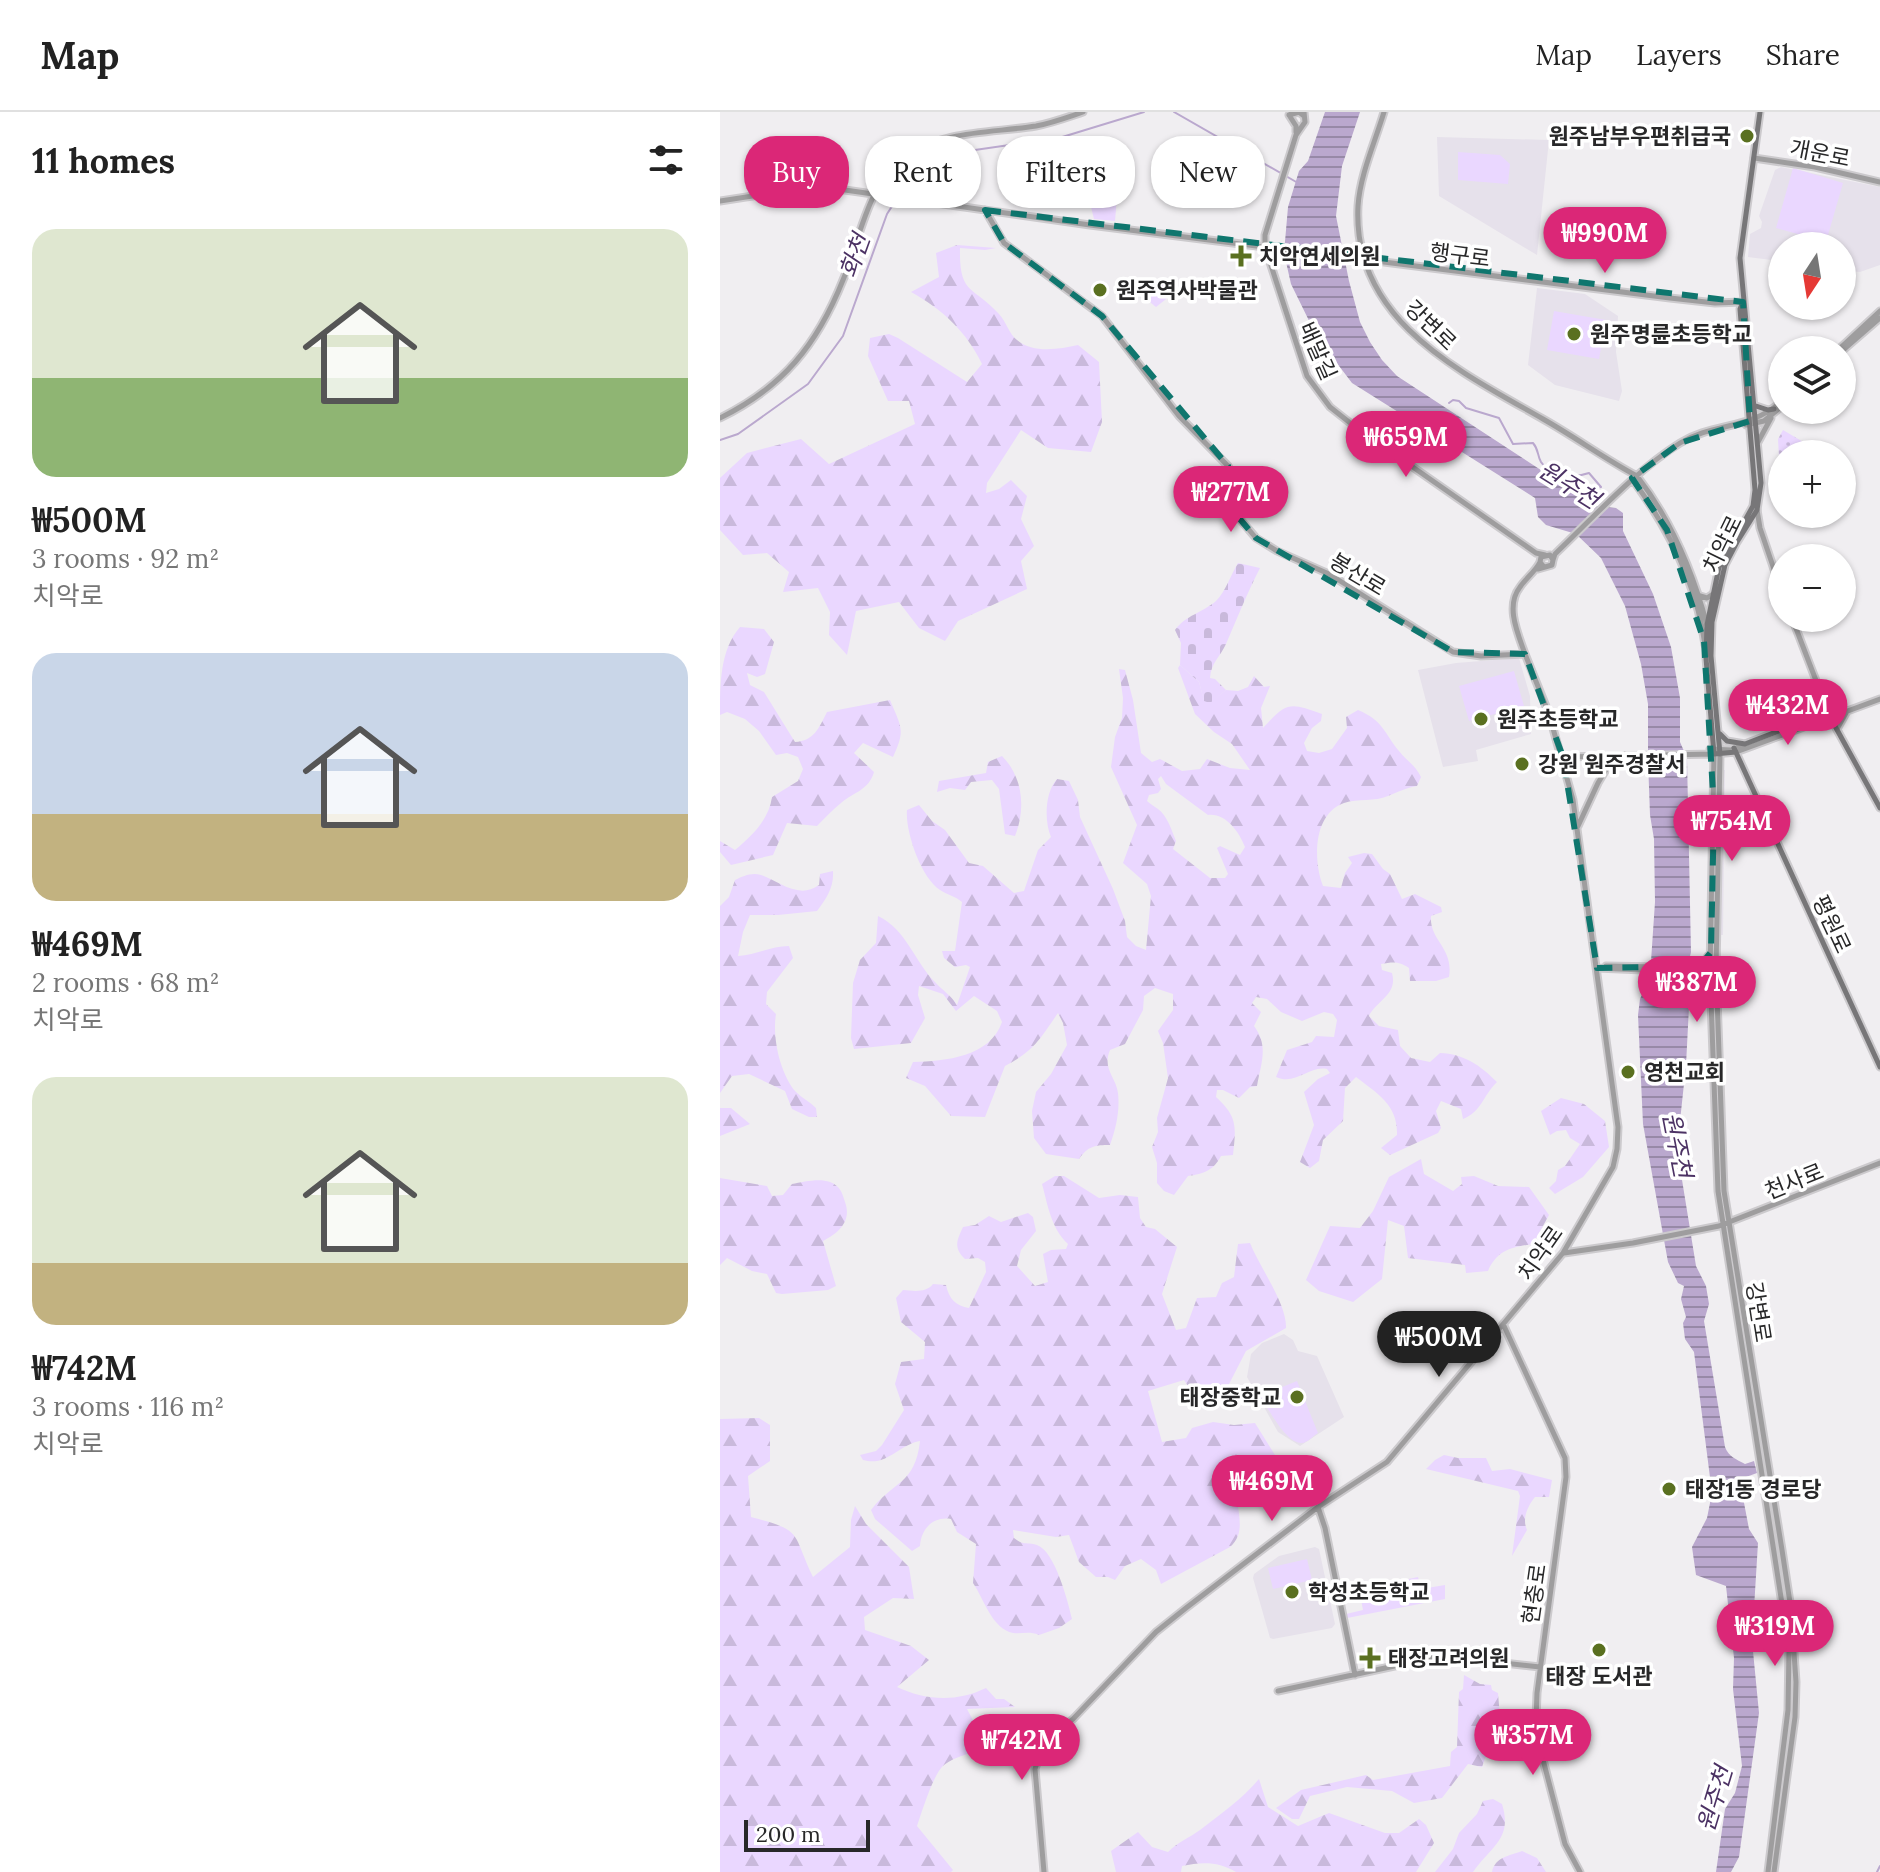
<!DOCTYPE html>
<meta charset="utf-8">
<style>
:root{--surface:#fff;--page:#f6f6f6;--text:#222;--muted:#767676;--line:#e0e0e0;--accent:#db2777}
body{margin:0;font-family:Lora,"Noto Sans KR",serif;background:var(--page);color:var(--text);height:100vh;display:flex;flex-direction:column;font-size:30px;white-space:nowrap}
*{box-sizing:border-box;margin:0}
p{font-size:26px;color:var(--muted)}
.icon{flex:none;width:44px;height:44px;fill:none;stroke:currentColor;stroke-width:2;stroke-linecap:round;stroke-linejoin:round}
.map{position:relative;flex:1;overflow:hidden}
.side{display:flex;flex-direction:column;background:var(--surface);width:720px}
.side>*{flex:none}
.hud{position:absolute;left:24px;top:24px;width:760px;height:72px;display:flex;gap:16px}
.needle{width:52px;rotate:192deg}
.controls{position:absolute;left:1048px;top:120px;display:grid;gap:16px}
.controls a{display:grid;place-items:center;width:88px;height:88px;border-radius:50%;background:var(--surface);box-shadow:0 2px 6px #0004;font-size:40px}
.scale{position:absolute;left:24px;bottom:20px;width:126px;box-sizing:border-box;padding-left:8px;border:4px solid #282829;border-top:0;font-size:22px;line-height:28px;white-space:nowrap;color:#282829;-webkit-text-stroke:6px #fff;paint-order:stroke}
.price{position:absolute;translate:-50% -68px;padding:0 18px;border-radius:28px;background:var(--accent);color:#fff;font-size:26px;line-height:52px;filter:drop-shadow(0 2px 4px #0008)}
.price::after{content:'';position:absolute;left:50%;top:48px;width:24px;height:18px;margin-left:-12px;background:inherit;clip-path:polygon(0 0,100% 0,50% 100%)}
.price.current{background:#222;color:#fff}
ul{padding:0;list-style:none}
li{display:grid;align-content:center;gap:16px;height:424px;padding:0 32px}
li span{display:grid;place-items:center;height:248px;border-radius:24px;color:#555}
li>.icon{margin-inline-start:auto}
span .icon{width:144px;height:144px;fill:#fffc;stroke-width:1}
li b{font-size:34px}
h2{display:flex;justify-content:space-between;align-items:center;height:96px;padding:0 32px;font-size:34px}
.tag{padding:0 28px;border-radius:32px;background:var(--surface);box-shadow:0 2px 6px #0004;font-size:28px;line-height:72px}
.tag.current{background:var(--accent);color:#fff}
header{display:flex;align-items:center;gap:48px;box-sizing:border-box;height:112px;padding:0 40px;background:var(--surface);border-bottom:2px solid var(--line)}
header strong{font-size:38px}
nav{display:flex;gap:44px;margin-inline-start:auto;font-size:28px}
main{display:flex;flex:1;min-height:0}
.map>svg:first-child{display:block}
.built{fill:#e6e1eb}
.grass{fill:url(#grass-dots)}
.forest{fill:url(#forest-firs);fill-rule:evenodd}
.cemetery{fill:url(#cemetery-stones)}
.park{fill:#ead7ff}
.water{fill:url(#water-rules)}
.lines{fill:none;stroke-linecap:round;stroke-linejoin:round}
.stream{stroke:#baa8ce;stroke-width:2}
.tertiary-casing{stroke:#cccacd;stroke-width:9}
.secondary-casing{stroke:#cccacd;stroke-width:9}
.tertiary{stroke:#9e9d9e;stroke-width:5}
.secondary{stroke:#777678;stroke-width:5}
.marked{fill:none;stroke:#0f766e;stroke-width:6;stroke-dasharray:16 10;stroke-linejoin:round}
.poi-dot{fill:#5a7020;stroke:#fff;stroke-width:3}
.labels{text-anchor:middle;stroke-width:7;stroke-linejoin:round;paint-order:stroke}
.poi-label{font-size:22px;font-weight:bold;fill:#282829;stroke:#fff;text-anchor:start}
.street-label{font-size:22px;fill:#282829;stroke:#fff}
.water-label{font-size:24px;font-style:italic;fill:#4c3264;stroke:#fff}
</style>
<header>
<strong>Map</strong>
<nav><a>Map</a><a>Layers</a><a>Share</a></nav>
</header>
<main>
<section class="side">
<h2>11 homes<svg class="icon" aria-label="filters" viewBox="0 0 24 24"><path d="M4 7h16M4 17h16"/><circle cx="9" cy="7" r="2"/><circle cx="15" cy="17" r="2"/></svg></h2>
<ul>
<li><span style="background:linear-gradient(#dfe7d0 60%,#8fb573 0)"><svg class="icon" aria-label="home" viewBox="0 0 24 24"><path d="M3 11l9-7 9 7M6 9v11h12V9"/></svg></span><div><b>₩500M</b><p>3 rooms · 92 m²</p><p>치악로</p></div></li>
<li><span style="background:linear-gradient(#c9d6e8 65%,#c2b280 0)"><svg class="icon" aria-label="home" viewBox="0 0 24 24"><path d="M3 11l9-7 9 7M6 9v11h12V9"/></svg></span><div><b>₩469M</b><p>2 rooms · 68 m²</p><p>치악로</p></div></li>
<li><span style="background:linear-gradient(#dfe7d0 75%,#c2b280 0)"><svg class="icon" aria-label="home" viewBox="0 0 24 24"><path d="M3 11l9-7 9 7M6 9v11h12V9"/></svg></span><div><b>₩742M</b><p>3 rooms · 116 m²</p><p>치악로</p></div></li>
</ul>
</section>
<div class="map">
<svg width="1160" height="1760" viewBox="0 0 1160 1760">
<defs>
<pattern id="grass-dots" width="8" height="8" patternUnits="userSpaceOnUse" patternTransform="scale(2)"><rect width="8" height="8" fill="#ead7ff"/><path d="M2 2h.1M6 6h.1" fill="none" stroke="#c9b9db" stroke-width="1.8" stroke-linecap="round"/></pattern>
<pattern id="forest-firs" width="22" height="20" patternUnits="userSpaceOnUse" patternTransform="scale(2)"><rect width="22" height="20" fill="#ead7ff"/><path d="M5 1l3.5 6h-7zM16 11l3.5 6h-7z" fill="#c9b9db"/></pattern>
<pattern id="cemetery-stones" width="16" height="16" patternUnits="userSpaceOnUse" patternTransform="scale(2)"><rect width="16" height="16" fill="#ead7ff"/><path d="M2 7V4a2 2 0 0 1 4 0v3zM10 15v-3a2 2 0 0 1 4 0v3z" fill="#c9b9db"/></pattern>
<pattern id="water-rules" width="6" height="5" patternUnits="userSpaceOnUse" patternTransform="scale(2)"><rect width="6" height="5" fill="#baa8ce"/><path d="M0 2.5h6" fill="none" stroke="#9789a7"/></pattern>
</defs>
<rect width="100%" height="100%" fill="#f0eef1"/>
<path class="built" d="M717 25 829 28 817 143 719 84Z
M1061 55 1160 75V153L1140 160 1122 158V134H1062V157H1050L1051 148 1028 145 1030 122 1041 116 1042 110 1039 104 1055 58Z
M817 176 865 182 898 204 896 240 902 279 899 289 835 273 808 253Z
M799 546 810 584 811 622 756 638 758 649 723 655 698 558 736 551Z
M1002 658H1005L1003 823H999Z
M564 1222 573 1228 578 1239 597 1244 624 1305 580 1334 558 1320 527 1265 531 1242 542 1231Z
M595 1435 599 1437 615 1512 612 1516 553 1527 550 1526 533 1466 534 1462 559 1444Z"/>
<path class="grass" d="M1063 318 1090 334 1084 342H1062L1060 363 1058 327Z"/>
<path class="forest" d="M237 133 276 136 265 138 240 136C239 184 253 173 279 202 286 209 289 222 297 228 314 242 339 237 358 233L379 250 382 310 371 340 328 336 301 318 267 371 266 381 279 377 291 368 307 384 301 407 314 434 301 449 307 477 238 509 225 529 199 516 179 490 136 499 127 543 109 523 110 500 98 476 63 480 69 460 47 441 23 443 0 418V366L27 341 81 327 109 352 195 312 189 289H168L148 244 150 226 169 222 178 226 247 270 262 252C247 220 222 197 191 180L219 165 216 141Z
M20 515 44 517 54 530 45 562 37 565 27 561 30 573 44 580 75 630C94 629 99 616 107 600L170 588C181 615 186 617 173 645L143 631 134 641 154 660C149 678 134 680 121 691 112 698 105 706 97 714L67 711 53 743 11 753 0 740V729L15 738C33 723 49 707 52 685L78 669 83 657 78 645 67 641 56 643 39 619 25 607 7 600 0 603C0 572 0 538 20 515Z
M460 553 479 570 484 588 490 590 506 578 518 579 528 575 534 564 544 575 550 574 541 596 543 616C567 590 569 590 602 602L601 609 592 616 584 631 587 639 599 641 612 637 627 616 626 605 638 598C664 609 664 621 679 639 687 649 696 654 701 665L697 674C686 676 678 680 668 684 655 690 638 686 624 691 593 702 593 748 603 774L621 776 625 761 632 751 628 745 644 741 652 742 663 757 670 762 682 787 695 782 721 795 722 800 711 804C709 828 734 836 729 865L716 869H690L689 856C679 849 673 850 661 852L662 858 672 861C678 883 657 888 649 904L659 914 678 918 680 934 691 946 710 950 720 941C744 942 760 953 777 970 762 985 762 999 743 1007L741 997 721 989 716 999 721 1016 718 1021 670 1043 661 1036 677 1023C678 993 658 982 636 965L625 976 623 1009 603 1028 599 1049 590 1056 580 1050 594 1013 584 980 598 967 610 961 607 957C589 953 576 974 556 965L567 938 592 930 596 924 614 925 617 908 613 902 604 900 582 909 561 900 547 887 536 885 532 891 541 900 534 914C549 934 541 951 537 974L530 975 519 986 503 978H497L496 985C518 1005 516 1015 513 1043L501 1044C494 1058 484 1062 468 1064L454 1083 444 1079 437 1071V1051L432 1035 438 1020 437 1006 448 966 443 931 438 919 453 898V882L435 876 424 884 423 898 405 932 390 938C382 957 396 965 398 981 400 999 396 1016 390 1033 375 1033 368 1034 359 1047L326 1042 314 1026 312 999 316 980 331 962 347 933 343 911 338 901C320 927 314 939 285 954L265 1005 231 1004 205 974 186 966 193 950C226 949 270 945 282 910L277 899 254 884 236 899 223 882 199 874 198 883 205 906 191 931 134 937 131 926 133 871 140 848 156 831 158 804C187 818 194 849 215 870 223 879 231 883 237 893L250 855 246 853 235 855 224 846 222 839H235L242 790C235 784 228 783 220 778 201 766 185 719 187 698L199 693 212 709 225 718 249 751 263 754 294 781 304 779 318 738 331 725C324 709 325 680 337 667L349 669 358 688 360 705 393 777 405 809 407 825 416 834 426 838 431 784 427 772 403 751 417 713 391 655 395 625 402 606 403 586 399 557 405 558 413 588 421 641 432 650 440 647 462 659 480 657 487 647 510 656 530 658 512 632 494 620 475 602 458 556ZM441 664 446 672 488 703C506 701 519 720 525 735L520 743 500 734 497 736 508 762 505 766H490L453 737 456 729C452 719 447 703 438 697 434 694 430 692 427 689L429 683 438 681 441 677 438 667Z
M282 644C303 665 306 697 295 724L285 722 279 677 272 668 251 670 245 678 230 676 217 680 219 669 266 661 268 650Z
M113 759C114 775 107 786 97 799L58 803H30L23 820 18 844C36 843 51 834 69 834L73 846 47 880 46 892 56 902C52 925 60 962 76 980 82 986 90 990 96 996L97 1005H89L72 997 65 979 29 962 12 964 0 981V794L9 785 15 768C23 764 32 760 41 763 58 769 79 788 99 773L100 762Z
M841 986 864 992 885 1009 889 1035 863 1065 835 1082 829 1076 836 1069 838 1058 845 1054 860 1032 850 1026 846 1018 837 1019 830 1023 821 999Z
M0 996H11L30 1012 0 1024Z
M701 1047 704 1062 733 1079 742 1072 741 1065 754 1064 778 1074 809 1075 829 1103 813 1132C792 1135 777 1138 768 1159L746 1161 745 1153 688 1146 684 1114 668 1108 662 1167 633 1190 599 1179 586 1168 610 1114 640 1116 653 1099 669 1065Z
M335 1064H344L379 1086 400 1083 418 1085 420 1106 426 1115 435 1117 457 1135 442 1182 456 1218 466 1216 477 1186 496 1185 502 1171 514 1165 518 1132 530 1131C540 1156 567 1192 566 1216L526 1239 507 1276 470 1277 464 1268 428 1279 442 1330 466 1326 472 1316 493 1310 514 1313 535 1311 565 1359 556 1375 524 1387 518 1394C520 1410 523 1423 510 1435L441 1472 436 1458 421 1447 405 1454 395 1468 388 1465H376L359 1450 349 1423 336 1425 293 1418 294 1426C305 1435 307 1429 317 1433 335 1439 348 1490 352 1507L339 1516 319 1523C309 1519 303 1522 293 1521 272 1517 264 1487 253 1471L256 1432 237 1420 231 1407C213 1404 201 1417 200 1434L192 1439 155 1407 151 1398C173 1369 195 1373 200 1329 178 1333 167 1355 143 1348L140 1343 156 1339 162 1333 184 1298 175 1272 181 1250 204 1247 205 1230 181 1210 176 1186 183 1178C194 1179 206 1181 213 1172L226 1173C229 1187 236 1194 249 1196L266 1160 265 1150 258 1146 245 1147C233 1136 237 1128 243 1115L255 1113 269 1104 281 1110 308 1101 313 1105 316 1119 301 1138 297 1154 315 1174 328 1170 323 1142 331 1138 346 1137 348 1132C331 1116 328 1094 322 1072Z
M0 1066 47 1074 52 1084 63 1083 72 1072C83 1070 99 1066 110 1070 120 1074 122 1080 125 1090 132 1109 119 1121 103 1129L116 1174 108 1178 62 1182 56 1181 47 1162 32 1159 7 1146 0 1153Z
M39 1306 50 1313V1349L28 1364 31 1405C84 1419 71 1419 93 1465L130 1435 131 1408 135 1394 146 1412 189 1455 194 1487 173 1486 144 1505 145 1518 191 1534 209 1548 177 1575C207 1589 237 1590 266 1576L276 1587H284L295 1595 247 1597 267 1635C253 1641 235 1644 224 1653 213 1662 202 1700 197 1714L233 1758 231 1760H0V1307Z
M724 1343 738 1346H766L772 1359 790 1357 832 1368 829 1385H815C807 1395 802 1407 807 1418L792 1444 800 1384 798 1379 706 1357 715 1348Z
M744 1563 760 1572 771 1573 772 1578 778 1581 780 1605 762 1655 748 1652 722 1686 694 1691 672 1679 627 1675 590 1684 579 1707H572L556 1696 581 1678 646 1663 653 1668 730 1654 731 1640 737 1635 739 1580 743 1577Z
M539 1667 548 1695 578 1714 609 1701 665 1721H679L699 1707 706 1713 714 1731 696 1760H516C498 1749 481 1750 462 1754L461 1760H396L391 1739 418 1720 432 1735 448 1740C458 1730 469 1726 480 1718 501 1702 522 1687 539 1667Z
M773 1687 782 1692C793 1727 771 1734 753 1760H715L733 1737 739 1721 757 1702 763 1689Z
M802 1739 817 1746 826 1760H772C775 1745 789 1744 802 1739Z"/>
<path class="cemetery" d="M518 451 540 456C527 481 517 507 506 532 500 545 491 551 490 566L495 567 506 578 490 591 484 589 479 570 460 553 461 531 455 518C466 503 482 501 496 489 506 479 511 462 518 451Z"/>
<path class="park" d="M738 40 780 43 790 52 788 72 738 68Z
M1073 56 1123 71 1106 130 1056 116Z
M378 71 397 85 395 109 374 107 369 87Z
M401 167 448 172 455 180 436 195Z
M834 199 886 208 879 247 827 238Z
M794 559 804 594 749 609 739 574Z
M577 1269 598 1321C593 1324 587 1331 582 1331 566 1332 548 1296 540 1284Z
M587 1447 592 1468 553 1477 548 1456Z
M698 1465 701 1477 725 1473V1487L627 1506 626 1502 643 1498 639 1477Z"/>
<path class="water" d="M605 0H640L622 54 616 104 629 169 640 210 650 230 662 248 677 264 876 394 896 396 903 401V419L933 482 951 535 960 586V630L967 646 971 840 964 870 969 895 966 953 957 1037 976 1154 986 1174 989 1192 984 1209 1005 1335C1009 1345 1016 1347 1025 1352L1034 1349 1037 1361 1026 1365 1021 1375 1029 1417 1038 1431 1032 1529 1039 1601 1019 1745 1011 1760H996L1005 1697 1015 1681 1022 1654 1013 1577 1014 1546 1006 1474 976 1463 972 1435 987 1406 992 1381 974 1240 965 1227 963 1211 966 1205 961 1187 964 1174 958 1171 948 1150 923 1012 918 903 920 887 930 864 935 790 934 727 930 703 928 648V592L921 552 905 494 881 446 856 422 826 413 818 405 815 386 632 271 597 225 571 172 564 141 568 95 579 59 588 49Z"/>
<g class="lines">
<path class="stream" d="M454 0 578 71
M180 82 193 61 248 39 339 26 424 0
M729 291 733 288 739 289 746 296 779 306 793 332 813 331C819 338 817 343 821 350 831 366 855 366 869 361L881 375 876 376
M0 328 18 322 88 272 123 224 167 102 176 88
M1157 1760 1160 1754"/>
<g class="tertiary-casing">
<path id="tertiary" d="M584 0 585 10 576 23 545 123V135L587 264 610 295 634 314 816 441 825 443
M664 0C655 30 640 63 638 94 632 208 739 259 823 307 855 325 885 347 917 364 951 408 973 460 987 513
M569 3 576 14V20
M569 3 579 0 584 4
M1034 46 1095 55 1160 70
M0 89 91 75 118 77 370 113 950 186 995 191 1023 190
M265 98 284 131 382 204 459 304 508 354 514 367 519 406 536 426 557 439 609 462 733 540 761 544 805 542 829 602 853 688 898 1015 897 1037 893 1055 843 1141 667 1350 598 1395 466 1496 436 1520 353 1607 324 1629 315 1657 324 1760
M1118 238 1160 199
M1123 238 1160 206
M0 306C63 275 97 233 123 168 140 128 147 71 186 44 224 18 273 21 316 14 332 11 348 5 363 0
M1026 313 1044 309 1062 294
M1038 330 1051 306
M913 368C948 416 977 473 985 533
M1037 398 1040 416 1062 481
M833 448 835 442C873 406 915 359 960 331 994 310 1029 319 1062 289
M818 457 832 453 833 448 830 443 821 445 820 450 824 455
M977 483 987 486 993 482
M1072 506 1110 605
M805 542C798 522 785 494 800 475 806 466 815 460 820 450
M1105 590 1109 594 1125 598
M1117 617 1126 601
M990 637 1011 638 1023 633
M1016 640 1160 587
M1000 642 996 858 1004 1079 1062 1438 1071 1497 1076 1570 1075 1605 1054 1760
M843 645 994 642 990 861 998 1079 1069 1537 1068 1598 1048 1760
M858 714 878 671 894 644
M886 854 992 856
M877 856 992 861
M975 856 984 850 990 841
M974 860 989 875
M844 1141 913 1131 999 1114 1160 1051
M784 1214 845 1346 846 1365 817 1581 816 1608 821 1640 845 1732 860 1760
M598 1395 605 1416 635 1563
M558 1579 721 1544 820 1555"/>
</g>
<g class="secondary-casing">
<path id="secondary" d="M1036 294 1048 298 1054 297
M1000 622 1007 629 1025 632 1103 602 1110 605 1160 696
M1014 636 1160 955
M1016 640 994 642 986 546 987 513 999 455 1033 394 1035 378 1020 197 1023 190
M1000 642 991 544 992 510 1005 453 1017 430 1037 398 1041 371 1020 146 1040 0"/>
</g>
<use href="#tertiary" class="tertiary"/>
<use href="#secondary" class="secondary"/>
</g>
<path class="marked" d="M265 98 1023 190 1030 309 960 331 912 366 947 418 984 529 994 698 991 840 980 854 877 856 843 645 805 542 733 540 536 426 519 406 508 354 382 204 284 131Z"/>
<g class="poi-dot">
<circle cx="1027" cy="24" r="8"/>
<path d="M517 132h8v8h8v8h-8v8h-8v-8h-8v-8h8z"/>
<circle cx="380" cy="178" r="8"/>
<circle cx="854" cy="222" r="8"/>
<circle cx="761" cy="607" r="8"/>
<circle cx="802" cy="652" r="8"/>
<circle cx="908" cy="960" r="8"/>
<circle cx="577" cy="1285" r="8"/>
<circle cx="949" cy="1377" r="8"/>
<circle cx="572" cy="1480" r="8"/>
<circle cx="879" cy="1538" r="8"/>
<path d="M646 1534h8v8h8v8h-8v8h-8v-8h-8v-8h8z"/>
</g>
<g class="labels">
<g class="poi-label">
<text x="1011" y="32" text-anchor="end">원주남부우편취급국</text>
<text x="539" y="152">치악연세의원</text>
<text x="396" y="186">원주역사박물관</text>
<text x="870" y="230">원주명륜초등학교</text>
<text x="777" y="615">원주초등학교</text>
<text x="818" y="660">강원 원주경찰서</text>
<text x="924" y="968">영천교회</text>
<text x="561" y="1293" text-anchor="end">태장중학교</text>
<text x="965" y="1385">태장1동 경로당</text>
<text x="588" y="1488">학성초등학교</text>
<text x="668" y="1554">태장고려의원</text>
<text x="879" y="1572" text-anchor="middle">태장 도서관</text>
</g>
<g class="street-label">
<text transform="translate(1100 41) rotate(11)" y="8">개운로</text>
<text transform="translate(740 143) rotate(7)" y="8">행구로</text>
<text transform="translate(711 213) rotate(44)" y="8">강변로</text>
<text transform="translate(598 239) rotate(66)" y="8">배말길</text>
<text transform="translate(1002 432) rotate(-64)" y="8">치악로</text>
<text transform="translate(638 462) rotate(31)" y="8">봉산로</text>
<text transform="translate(1112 812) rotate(65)" y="8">평원로</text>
<text transform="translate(1074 1069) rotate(-22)" y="8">천사로</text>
<text transform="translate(820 1141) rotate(-55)" y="8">치악로</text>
<text transform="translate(1039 1200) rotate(81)" y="8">강변로</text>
<text transform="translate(814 1482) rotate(-82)" y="8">현충로</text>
</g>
<g class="water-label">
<text transform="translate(135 144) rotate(-70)" y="8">화천</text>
<text transform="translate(849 373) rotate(32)" y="8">원주천</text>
<text transform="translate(957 1033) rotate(79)" y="8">원주천</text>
<text transform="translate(995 1687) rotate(-73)" y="8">원주천</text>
</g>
</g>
</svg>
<div class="controls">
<a><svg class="needle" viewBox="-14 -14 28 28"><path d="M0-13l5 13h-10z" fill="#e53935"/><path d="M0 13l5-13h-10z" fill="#767676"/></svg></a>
<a><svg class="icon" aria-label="layers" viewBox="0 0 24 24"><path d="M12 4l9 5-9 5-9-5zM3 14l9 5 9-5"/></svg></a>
<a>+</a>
<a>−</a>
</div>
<div class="scale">200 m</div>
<b class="price" style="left:885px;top:163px">₩990M</b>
<b class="price" style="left:686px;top:367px">₩659M</b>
<b class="price" style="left:511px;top:422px">₩277M</b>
<b class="price" style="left:1068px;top:635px">₩432M</b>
<b class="price" style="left:1012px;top:751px">₩754M</b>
<b class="price" style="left:977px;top:912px">₩387M</b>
<b class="price current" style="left:719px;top:1267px">₩500M</b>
<b class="price" style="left:552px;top:1411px">₩469M</b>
<b class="price" style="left:1055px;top:1556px">₩319M</b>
<b class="price" style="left:813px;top:1665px">₩357M</b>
<b class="price" style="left:302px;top:1670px">₩742M</b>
<div class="hud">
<a class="tag current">Buy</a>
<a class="tag">Rent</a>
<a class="tag">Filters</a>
<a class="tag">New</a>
</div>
</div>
</main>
